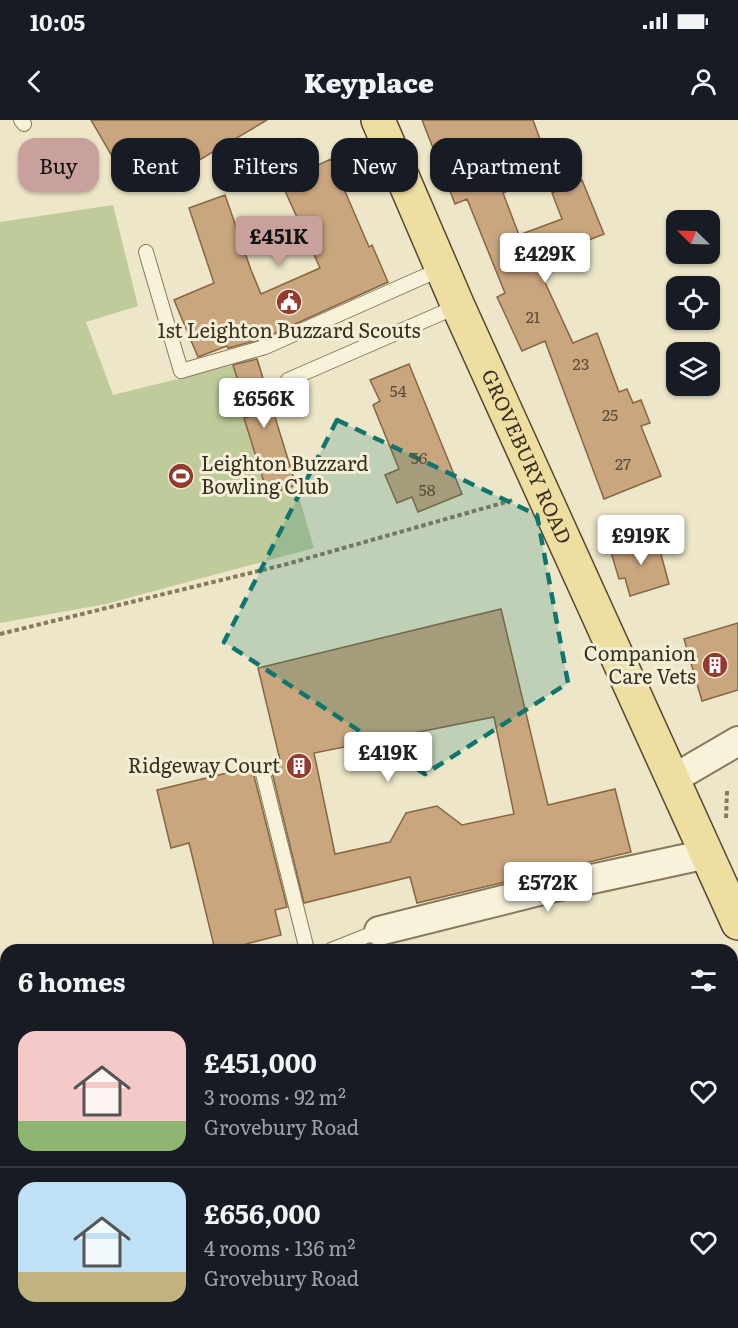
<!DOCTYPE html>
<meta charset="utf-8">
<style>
:root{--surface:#171b24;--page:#20242c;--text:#f1f3f6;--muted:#9ea1a6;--line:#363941;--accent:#c8a09c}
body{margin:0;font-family:Literata,serif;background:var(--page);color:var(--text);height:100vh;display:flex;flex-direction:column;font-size:22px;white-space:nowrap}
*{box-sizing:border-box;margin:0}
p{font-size:20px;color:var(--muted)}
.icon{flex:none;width:33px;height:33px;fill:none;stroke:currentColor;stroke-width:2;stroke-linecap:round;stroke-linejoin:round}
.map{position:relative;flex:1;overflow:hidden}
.details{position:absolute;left:0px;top:824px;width:738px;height:386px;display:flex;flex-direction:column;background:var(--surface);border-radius:18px 18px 0 0;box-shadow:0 2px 4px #0004}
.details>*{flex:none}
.top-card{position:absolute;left:18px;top:18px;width:702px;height:54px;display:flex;gap:12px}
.needle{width:39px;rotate:293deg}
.tools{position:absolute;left:666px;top:90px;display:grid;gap:12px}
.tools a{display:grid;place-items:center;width:54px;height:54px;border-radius:12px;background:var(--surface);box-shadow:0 2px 4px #0004;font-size:30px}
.price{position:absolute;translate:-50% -51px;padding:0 14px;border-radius:6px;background:#fff;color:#222;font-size:20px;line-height:39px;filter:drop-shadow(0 2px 3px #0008)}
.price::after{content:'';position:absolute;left:50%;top:36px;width:18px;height:14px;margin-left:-9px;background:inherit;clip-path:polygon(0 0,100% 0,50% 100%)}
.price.on{background:var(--accent);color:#111}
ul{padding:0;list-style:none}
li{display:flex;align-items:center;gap:18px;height:150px;padding:0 18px}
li+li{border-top:2px solid var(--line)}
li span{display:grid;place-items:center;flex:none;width:168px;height:120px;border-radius:18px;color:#555}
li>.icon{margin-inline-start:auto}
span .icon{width:72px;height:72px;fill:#fffc;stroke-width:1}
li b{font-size:26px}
h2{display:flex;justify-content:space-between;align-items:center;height:72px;padding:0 18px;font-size:26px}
.chip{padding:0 21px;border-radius:18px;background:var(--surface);box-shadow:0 2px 4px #0004;font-size:21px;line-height:54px}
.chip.on{background:var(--accent);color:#111}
.status{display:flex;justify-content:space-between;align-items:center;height:42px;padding:0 30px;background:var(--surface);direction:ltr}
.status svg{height:16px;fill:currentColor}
header{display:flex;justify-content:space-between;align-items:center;height:78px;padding:0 18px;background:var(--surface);font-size:27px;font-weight:800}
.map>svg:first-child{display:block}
.green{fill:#c0cb9c}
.building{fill:#caa67f;stroke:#876644;stroke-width:1.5;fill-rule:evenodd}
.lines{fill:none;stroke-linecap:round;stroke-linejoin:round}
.lane-casing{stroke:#88795d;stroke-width:16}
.street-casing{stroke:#88795d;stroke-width:32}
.primary-casing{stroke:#574731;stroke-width:36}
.path{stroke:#88795d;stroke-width:4;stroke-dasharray:4.5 3;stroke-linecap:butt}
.lane{stroke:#f8f2db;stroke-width:14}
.street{stroke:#f8f2db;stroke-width:28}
.primary{stroke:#eedfa1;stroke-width:33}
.marked{fill:#0f766e;fill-opacity:0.2;stroke:#0f766e;stroke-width:4.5;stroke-dasharray:12 8;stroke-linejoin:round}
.labels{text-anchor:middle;stroke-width:6;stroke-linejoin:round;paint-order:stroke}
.number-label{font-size:16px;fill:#5d4d38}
.poi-label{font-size:20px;fill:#392f20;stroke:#f5efd7;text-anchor:end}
.street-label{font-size:20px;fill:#392f20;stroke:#f5efd7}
</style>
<div class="status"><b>10:05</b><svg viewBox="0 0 49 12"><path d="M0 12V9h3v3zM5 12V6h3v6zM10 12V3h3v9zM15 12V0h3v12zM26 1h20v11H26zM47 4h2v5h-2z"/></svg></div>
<header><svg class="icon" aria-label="back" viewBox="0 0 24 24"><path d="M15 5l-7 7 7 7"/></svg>Keyplace<svg class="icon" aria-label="person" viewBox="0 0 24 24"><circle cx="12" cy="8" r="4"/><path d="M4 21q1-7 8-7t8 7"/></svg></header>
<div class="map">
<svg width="738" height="1208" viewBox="0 0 738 1208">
<rect width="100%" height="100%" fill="#ede6c8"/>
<path class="green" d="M113 85 138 186 86 202 113 275 258 239 314 428 106 484 0 503V102Z"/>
<path class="building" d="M91 0H267L196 42 183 20 123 55Z
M422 0H533L552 52 503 73 519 115 562 99 552 73 582 60 604 114 535 141 573 223 597 213 619 272 627 269 633 283 641 280 650 303 641 306 661 356 604 379 545 221 522 231 497 177 505 173 467 79 455 84Z
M331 39 369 127 372 125 388 162 262 219 228 228 227 226 198 237 174 180 214 163 189 88 225 75 251 150 261 174 320 148 281 62Z
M257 239 296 365 268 375 244 298 249 297 233 245Z
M409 244 462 374 418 392 412 377 397 383 385 355 399 349 373 285 380 281 370 260Z
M656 416 669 464 630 476 625 458 619 459 610 429Z
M501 489 548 685 615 669 631 732 417 783 410 757 304 783 272 652 269 647 261 645 256 648 254 656 287 787 275 790 281 815 223 830H215L189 723 171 728 157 670 280 640 258 548ZM494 597 514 694 462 705 437 686 406 693 390 722 335 734 314 633Z
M738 503V570L702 581 684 519Z"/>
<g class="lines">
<g class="lane-casing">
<path id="lane" d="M21 0 24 4
M146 132 181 251 265 227 441 149
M288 260 458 186
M263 654 307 830
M331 830 379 811
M0 971 6 1006
M732 1068 738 1066
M38 1203 39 1208
M217 1208 236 1203
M469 1208 473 1203"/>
</g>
<g class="street-casing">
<path id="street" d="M673 659 738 621
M379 811 555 767 707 734"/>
</g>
<g class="primary-casing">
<g id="primary">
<path id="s1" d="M378 0 458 186 738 803"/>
</g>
</g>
<path class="path" d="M240 284 271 273
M0 514 287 444 513 380
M726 698 727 671
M732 846 738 859"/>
<use href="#lane" class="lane"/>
<use href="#street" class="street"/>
<use href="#primary" class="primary"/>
</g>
<path class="marked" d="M337 300 537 395 568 563 425 654 224 522Z"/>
<defs>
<g id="civic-disc" transform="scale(1.35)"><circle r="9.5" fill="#953a2f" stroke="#f5efd7"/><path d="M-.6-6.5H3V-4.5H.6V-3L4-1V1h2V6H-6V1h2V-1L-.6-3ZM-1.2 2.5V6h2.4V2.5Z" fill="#fff"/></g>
<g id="stadium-disc" transform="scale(1.35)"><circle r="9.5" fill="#953a2f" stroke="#f5efd7"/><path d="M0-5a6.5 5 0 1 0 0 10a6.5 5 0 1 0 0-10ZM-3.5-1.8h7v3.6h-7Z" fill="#fff"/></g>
<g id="building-disc" transform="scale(1.35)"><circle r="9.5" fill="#953a2f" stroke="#f5efd7"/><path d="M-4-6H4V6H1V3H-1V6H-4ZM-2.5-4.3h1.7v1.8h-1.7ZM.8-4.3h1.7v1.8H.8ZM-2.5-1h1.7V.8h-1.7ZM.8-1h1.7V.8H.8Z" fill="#fff"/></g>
</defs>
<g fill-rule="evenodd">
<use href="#civic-disc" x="289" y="182"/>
<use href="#stadium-disc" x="181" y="356"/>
<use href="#building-disc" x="715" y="545"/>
<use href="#building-disc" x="299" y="646"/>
</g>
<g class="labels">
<g class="number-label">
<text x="533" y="203">21</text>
<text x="581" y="250">23</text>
<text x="398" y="277">54</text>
<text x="610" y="301">25</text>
<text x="419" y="344">56</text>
<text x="623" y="350">27</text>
<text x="427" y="376">58</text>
</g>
<g class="poi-label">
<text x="289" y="218" text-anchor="middle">1st Leighton Buzzard Scouts</text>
<text x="201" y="351" text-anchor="start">Leighton Buzzard<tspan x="201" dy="23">Bowling Club</tspan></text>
<text x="696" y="541">Companion<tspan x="696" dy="23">Care Vets</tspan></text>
<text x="280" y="653">Ridgeway Court</text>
</g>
<g class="street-label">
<text dy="7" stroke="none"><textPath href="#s1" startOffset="368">GROVEBURY ROAD</textPath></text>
</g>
</g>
</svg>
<div class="tools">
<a><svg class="needle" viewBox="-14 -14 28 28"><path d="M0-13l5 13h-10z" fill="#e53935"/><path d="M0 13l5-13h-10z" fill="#9ea1a6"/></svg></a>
<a><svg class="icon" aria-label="locate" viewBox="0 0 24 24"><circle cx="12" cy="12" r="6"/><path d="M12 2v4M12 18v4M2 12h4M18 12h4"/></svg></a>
<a><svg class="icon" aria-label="layers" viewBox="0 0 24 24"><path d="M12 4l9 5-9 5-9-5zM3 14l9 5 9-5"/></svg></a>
</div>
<b class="price on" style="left:279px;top:147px">£451K</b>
<b class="price" style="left:545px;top:164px">£429K</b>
<b class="price" style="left:264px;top:309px">£656K</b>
<b class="price" style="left:641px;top:446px">£919K</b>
<b class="price" style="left:388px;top:663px">£419K</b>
<b class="price" style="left:548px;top:793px">£572K</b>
<div class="top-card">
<a class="chip on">Buy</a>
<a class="chip">Rent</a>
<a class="chip">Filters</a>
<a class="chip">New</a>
<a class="chip">Apartment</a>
</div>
<section class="details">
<h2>6 homes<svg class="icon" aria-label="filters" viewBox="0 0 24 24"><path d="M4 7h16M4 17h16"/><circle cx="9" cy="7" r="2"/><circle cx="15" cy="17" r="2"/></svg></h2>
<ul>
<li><span style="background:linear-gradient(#f6c9c9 75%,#8fb573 0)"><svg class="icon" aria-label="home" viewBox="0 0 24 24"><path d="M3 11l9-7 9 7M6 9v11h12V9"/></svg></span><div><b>£451,000</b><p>3 rooms · 92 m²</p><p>Grovebury Road</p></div><svg class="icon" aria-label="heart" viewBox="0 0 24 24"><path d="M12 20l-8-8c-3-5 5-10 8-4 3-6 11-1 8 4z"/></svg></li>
<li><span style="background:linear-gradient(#bfe0f5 75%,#c2b280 0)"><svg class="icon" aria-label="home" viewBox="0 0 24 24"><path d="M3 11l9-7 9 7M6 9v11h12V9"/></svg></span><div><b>£656,000</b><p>4 rooms · 136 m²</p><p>Grovebury Road</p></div><svg class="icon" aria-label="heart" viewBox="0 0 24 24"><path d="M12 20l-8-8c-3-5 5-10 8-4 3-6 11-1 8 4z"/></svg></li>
</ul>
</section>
</div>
